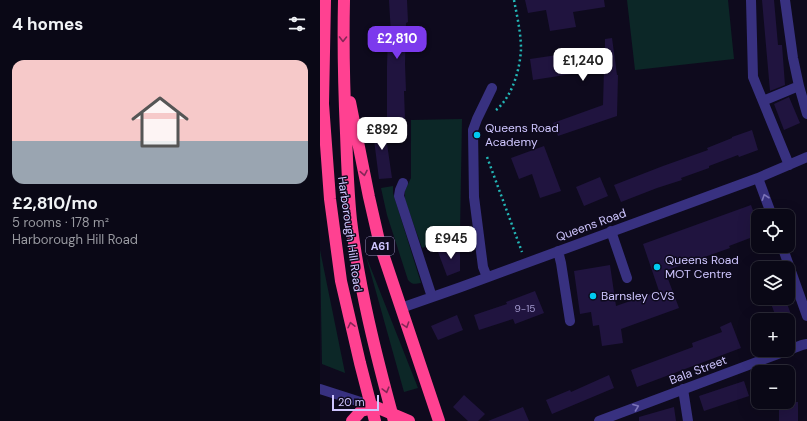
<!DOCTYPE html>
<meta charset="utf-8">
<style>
:root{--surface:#0a0816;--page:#13111f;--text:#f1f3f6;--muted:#999aa1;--line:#2a2935;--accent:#7c3aed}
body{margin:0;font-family:"DM Sans",sans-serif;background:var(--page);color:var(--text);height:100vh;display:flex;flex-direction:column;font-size:15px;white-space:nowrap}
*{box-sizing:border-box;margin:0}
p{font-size:13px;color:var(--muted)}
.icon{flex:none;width:22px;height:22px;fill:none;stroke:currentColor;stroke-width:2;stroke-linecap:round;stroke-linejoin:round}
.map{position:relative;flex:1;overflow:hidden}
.side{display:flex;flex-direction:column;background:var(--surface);width:320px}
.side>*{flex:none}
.fabs{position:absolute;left:431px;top:209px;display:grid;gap:8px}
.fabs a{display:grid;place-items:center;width:44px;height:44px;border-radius:8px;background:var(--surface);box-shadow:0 4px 16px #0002,0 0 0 1px var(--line);font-size:20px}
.scale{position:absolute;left:12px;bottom:10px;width:47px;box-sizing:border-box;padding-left:4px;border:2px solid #cfc6ff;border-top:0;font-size:11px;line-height:14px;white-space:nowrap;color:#cfc6ff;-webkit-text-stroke:3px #0e0a1d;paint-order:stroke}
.price{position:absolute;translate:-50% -34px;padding:0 9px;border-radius:8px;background:#fff;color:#222;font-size:13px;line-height:26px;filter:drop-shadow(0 1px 2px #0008)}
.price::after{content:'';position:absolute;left:50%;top:24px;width:12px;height:9px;margin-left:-6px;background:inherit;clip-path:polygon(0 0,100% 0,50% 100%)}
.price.on{background:var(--accent);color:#fff}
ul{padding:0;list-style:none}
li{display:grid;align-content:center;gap:8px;height:212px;padding:0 12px}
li+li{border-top:1px solid var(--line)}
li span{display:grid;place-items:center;height:124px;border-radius:12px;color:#555}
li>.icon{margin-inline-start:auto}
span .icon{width:72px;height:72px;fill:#fffc;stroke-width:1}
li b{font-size:17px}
h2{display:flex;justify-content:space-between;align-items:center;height:48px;padding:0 12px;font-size:17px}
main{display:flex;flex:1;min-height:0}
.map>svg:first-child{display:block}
.green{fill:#0c2727}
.building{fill:#20143f}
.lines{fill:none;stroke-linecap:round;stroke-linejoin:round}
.path{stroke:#23b6b6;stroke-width:2.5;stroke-dasharray:2 3;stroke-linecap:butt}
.minor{stroke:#383180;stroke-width:10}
.highway{stroke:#ff4191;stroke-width:12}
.oneway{stroke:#862657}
.oneway2{stroke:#7c74b9}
.poi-dot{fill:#00caf1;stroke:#0e0a1d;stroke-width:1.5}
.labels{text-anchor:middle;stroke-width:3;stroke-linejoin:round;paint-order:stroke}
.number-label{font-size:10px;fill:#a39acf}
.shield{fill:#0e0a1d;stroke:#958ebb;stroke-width:1}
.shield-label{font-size:11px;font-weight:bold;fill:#cfc6ff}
.poi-label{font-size:12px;fill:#cfc6ff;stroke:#0e0a1d;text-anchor:start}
.street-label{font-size:12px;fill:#cfc6ff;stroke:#0e0a1d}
</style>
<main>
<section class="side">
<h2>4 homes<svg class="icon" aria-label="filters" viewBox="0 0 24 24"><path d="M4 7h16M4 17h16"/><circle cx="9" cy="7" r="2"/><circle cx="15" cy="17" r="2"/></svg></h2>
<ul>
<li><span style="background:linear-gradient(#f6c9c9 65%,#9aa5b1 0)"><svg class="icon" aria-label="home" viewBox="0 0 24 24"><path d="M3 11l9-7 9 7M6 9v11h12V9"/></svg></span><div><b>£2,810/mo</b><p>5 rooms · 178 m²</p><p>Harborough Hill Road</p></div></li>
</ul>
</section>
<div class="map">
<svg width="487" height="421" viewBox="0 0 487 421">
<rect width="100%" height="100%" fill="#0e0a1d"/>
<path class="green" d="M307 0H408L414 59 315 70Z
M142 119 140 233 102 248 85 200V190L91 178V120Z
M73 186V193L101 283C95 284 92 285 88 280L67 215 61 188Z
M0 250 25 373 2 364Z
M46 256 98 388 84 392Z"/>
<path class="building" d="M69 0H87L88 22 86 23 85 64 86 91H84L85 120H67V66L68 35H71Z
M205 0H284L285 7 253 12 256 27 230 31 226 10 208 13Z
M442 0H454L458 45H462L465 85 450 91Z
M292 38 297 75H298L297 116 238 136 233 123 283 105 284 69 213 80 210 59 285 48V39Z
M469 97 480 123 464 130 454 104Z
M64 123 72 178 59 179 52 124Z
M432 130 438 150 419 157 418 155 389 166V168L361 178 362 180 337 188 301 202 294 185 343 166 388 150 387 148 412 138V137Z
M224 146 241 191 220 198 212 174 199 179 191 158Z
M280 177 288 196 264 206 256 187Z
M431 205 438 224V235L409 246 410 248 345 271 359 308 301 329 303 343 282 346 279 325 273 326 271 312 260 314 254 271 290 265 296 306 339 291 323 244Z
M140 244V271L127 276 118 252Z
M215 291 224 313 195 324 193 319 159 330 154 315 187 304 186 302Z
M449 298H465L473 320H457Z
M137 315 143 330 118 340 111 326Z
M411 322 421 348 317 387 311 370 373 347 372 343 402 332 400 327Z
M289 375 294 388 232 414 226 400 250 390 251 392Z
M424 381 429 396 384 411 379 396Z
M144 395 165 414 158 421H148L133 407Z
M459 402H478V421H459Z
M203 407 209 421H168Z
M354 407 356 421H319V417Z"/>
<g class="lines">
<path class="path" d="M176 110C192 97 200 70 201 49 201 33 197 16 194 0
M47 122 76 121
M167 157 202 252"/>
<path class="minor" d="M431 0 433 77 469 165
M465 0 473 58 479 86 487 114
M443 101 479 86
M438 178 452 216
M83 183 80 190 79 196 112 297
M291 231 307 278
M462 246 487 316
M238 251 241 263 250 321
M167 277 163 267 154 197 153 130 157 119 172 88
M81 308 141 287 438 178 487 157
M0 389 56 407
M363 389 368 421
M279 421 482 345 487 344"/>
<path class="highway" d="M5 0 3 104 10 199 21 281 40 363 55 421
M24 0C23 44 24 89 26 133 27 162 28 191 31 220 39 288 56 355 74 421
M30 102 49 197 60 245 119 421
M32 421 41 411 56 407 89 421"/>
</g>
<defs><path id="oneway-chevron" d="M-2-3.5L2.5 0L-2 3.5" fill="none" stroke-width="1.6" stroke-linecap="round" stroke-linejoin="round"/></defs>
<g class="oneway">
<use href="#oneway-chevron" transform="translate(23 39) rotate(91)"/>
<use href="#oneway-chevron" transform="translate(44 173) rotate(79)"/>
<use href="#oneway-chevron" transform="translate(31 325) rotate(-103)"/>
<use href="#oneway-chevron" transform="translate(86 325) rotate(72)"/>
<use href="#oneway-chevron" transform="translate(66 390) rotate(75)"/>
</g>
<g class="oneway2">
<use href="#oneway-chevron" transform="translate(445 197) rotate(-109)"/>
<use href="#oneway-chevron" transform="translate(316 407) rotate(-21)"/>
</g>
<g class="poi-dot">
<circle cx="157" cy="135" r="4"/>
<circle cx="337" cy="267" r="4"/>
<circle cx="273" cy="296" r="4"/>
</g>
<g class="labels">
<g class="number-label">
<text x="205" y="312">9-15</text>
</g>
<rect class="shield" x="46" y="237" width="28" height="18" rx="3"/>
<g class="shield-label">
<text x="60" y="250">A61</text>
</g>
<g class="poi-label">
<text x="165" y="132">Queens Road<tspan x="165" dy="14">Academy</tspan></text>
<text x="345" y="264">Queens Road<tspan x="345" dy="14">MOT Centre</tspan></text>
<text x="281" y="300">Barnsley CVS</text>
</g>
<g class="street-label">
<text transform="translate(271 225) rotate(-20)" y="4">Queens Road</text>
<text transform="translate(30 234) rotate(82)" y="4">Harborough Hill Road</text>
<text transform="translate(378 370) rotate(-21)" y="4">Bala Street</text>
</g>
</g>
</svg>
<div class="fabs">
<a><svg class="icon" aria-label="locate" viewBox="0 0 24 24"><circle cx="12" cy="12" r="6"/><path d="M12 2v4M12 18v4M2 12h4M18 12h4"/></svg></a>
<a><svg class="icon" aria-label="layers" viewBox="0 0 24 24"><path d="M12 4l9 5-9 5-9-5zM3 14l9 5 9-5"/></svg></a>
<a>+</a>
<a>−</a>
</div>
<div class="scale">20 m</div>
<b class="price on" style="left:77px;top:60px">£2,810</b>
<b class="price" style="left:263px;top:82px">£1,240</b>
<b class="price" style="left:62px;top:151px">£892</b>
<b class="price" style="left:131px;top:260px">£945</b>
</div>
</main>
